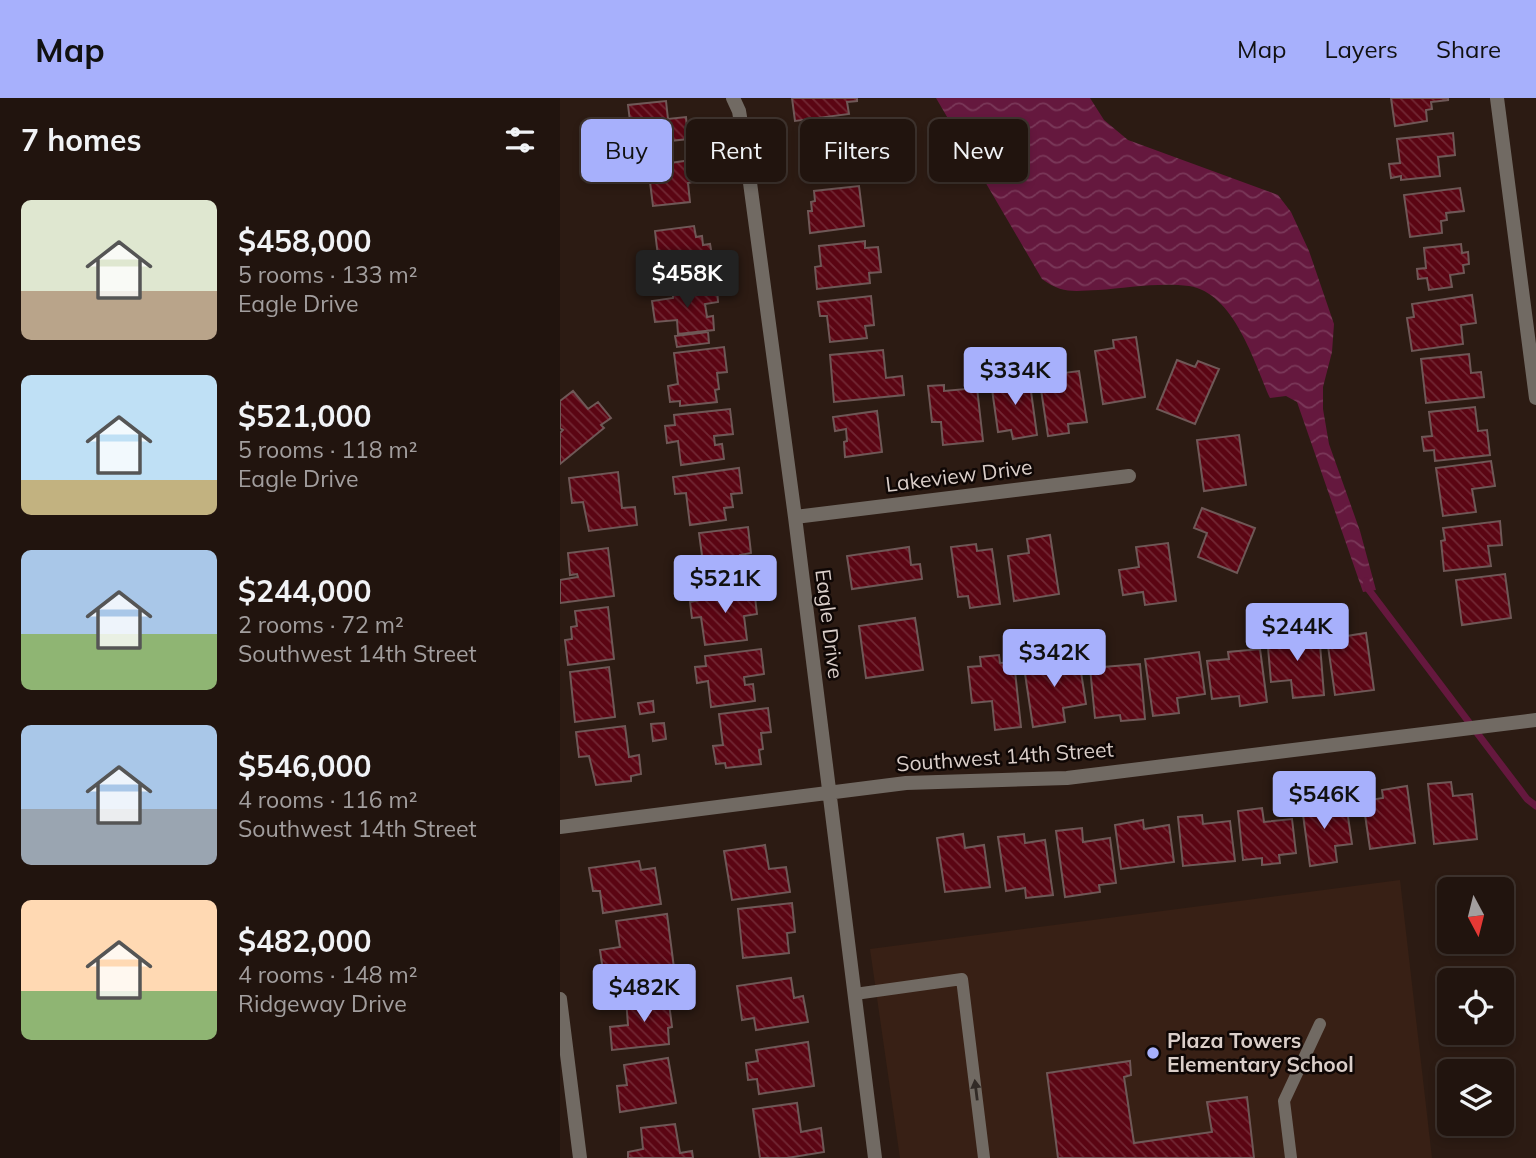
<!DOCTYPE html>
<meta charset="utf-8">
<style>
:root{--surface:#21140e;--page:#2d211c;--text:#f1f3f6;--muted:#a29e9e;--line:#3e332e;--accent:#a7b0fc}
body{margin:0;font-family:Mulish,sans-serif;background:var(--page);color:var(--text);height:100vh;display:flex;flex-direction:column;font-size:26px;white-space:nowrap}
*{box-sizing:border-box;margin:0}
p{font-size:23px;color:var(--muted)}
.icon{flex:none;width:38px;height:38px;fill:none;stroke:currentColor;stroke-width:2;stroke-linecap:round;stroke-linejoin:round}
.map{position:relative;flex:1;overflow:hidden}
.sheet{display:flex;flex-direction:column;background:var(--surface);width:560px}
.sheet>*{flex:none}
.hud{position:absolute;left:21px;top:21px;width:665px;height:63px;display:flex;gap:14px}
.needle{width:46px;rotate:173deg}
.controls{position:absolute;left:877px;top:779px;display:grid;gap:14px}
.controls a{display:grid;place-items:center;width:77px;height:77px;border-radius:10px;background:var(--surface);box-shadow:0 4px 10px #0003,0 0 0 2px var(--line);font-size:35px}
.price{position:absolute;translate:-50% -60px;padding:0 16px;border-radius:7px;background:var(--accent);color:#111;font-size:23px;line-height:46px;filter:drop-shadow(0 2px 4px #0008)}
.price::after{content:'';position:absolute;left:50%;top:42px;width:21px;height:16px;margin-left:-10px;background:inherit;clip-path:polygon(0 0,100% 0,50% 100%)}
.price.current{background:#222;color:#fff}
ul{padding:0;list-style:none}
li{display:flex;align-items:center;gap:21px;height:175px;padding:0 21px}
li span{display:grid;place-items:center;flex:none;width:196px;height:140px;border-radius:10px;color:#555}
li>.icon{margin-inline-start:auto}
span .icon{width:84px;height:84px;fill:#fffc;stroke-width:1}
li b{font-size:30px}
h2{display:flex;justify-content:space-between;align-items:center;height:84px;padding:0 21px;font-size:30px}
.tag{padding:0 24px;border-radius:10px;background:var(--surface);box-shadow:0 4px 10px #0003,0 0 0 2px var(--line);font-size:24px;line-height:63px}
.tag.current{background:var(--accent);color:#111}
header{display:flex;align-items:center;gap:42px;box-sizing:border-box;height:98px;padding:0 35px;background:var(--accent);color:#111}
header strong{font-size:33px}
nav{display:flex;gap:38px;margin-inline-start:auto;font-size:24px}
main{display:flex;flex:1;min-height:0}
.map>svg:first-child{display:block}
.built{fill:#382015}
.water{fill:url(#water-waves)}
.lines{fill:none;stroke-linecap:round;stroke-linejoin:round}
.stream{stroke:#65183e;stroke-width:7}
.building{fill:url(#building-back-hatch);stroke:#6f5857;stroke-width:2}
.service{stroke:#716a63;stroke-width:12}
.minor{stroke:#716a63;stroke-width:14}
.oneway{fill:#312a26}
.poi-dot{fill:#a7b0fc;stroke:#0f0705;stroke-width:2.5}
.labels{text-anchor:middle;stroke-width:5;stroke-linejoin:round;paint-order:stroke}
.street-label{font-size:21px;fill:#dacec9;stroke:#0f0705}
.poi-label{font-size:21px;font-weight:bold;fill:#dacec9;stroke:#0f0705;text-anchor:start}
</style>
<header>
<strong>Map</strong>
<nav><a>Map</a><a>Layers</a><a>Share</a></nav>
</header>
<main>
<section class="sheet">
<h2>7 homes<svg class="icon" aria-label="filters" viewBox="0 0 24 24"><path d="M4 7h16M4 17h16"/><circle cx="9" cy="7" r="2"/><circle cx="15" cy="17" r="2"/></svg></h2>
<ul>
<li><span style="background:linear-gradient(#dfe7d0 65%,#b9a48a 0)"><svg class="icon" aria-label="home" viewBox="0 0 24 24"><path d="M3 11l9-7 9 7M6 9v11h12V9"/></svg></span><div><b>$458,000</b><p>5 rooms · 133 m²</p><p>Eagle Drive</p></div></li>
<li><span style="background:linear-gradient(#bfe0f5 75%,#c2b280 0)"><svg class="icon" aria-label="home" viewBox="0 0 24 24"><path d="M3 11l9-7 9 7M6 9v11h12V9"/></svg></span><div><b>$521,000</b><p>5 rooms · 118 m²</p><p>Eagle Drive</p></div></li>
<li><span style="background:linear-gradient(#a9c7e8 60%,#8fb573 0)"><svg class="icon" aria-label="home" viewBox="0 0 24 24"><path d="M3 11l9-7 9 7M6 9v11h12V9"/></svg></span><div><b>$244,000</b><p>2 rooms · 72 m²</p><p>Southwest 14th Street</p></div></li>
<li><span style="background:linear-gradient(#a9c7e8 60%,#9aa5b1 0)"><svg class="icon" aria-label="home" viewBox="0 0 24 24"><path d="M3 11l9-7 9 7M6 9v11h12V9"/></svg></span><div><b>$546,000</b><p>4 rooms · 116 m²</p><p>Southwest 14th Street</p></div></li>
<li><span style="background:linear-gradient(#ffd9b3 65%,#8fb573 0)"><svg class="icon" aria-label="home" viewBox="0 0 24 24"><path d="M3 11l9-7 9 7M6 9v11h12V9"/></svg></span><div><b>$482,000</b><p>4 rooms · 148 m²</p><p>Ridgeway Drive</p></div></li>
</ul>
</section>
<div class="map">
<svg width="976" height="1060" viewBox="0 0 976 1060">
<defs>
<pattern id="water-waves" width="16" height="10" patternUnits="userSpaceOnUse" patternTransform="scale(1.75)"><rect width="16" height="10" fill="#65183e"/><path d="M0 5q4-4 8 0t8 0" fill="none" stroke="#7a3859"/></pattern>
<pattern id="building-back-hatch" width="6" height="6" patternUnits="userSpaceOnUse" patternTransform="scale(1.75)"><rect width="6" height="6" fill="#5b0513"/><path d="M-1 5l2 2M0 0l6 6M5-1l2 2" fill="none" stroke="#722834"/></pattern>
</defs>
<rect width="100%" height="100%" fill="#2c1b13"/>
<path class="built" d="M840 782 872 1060H340L310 851Z"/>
<path class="water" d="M376 0H530L544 22 568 42 718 97 731 114 749 153 774 226 772 254 763 289V311L769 346 800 433 816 492 803 494 737 304 726 298 710 300C694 264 674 195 629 188 599 184 567 190 538 192 514 193 502 196 482 181Z"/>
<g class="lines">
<path class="stream" d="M806 483 809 492 967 701 976 708"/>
</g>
<path class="building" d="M232 0H297V3L287 4 289 16 235 23Z
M831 0H888V2L871 4 872 11 866 12 867 23 835 28Z
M106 3 108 21 126 19 128 41 73 47 68 7Z
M294 33 299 73 243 80 240 58 257 56 256 49 262 48 261 37Z
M893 35 895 57 878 59 880 78 841 82V78L831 80 829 66 840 65 837 41Z
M139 61 142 82 128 85 130 104 93 108 88 68Z
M299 88 304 128 250 135 248 113H252L251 104 255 103 254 93Z
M900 90 904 113 886 115 887 122 881 123 882 135 850 139 844 97Z
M134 128 136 139 142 138 143 147 150 146 154 168 100 175 95 133Z
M305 143V150L318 149 321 174 309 175 310 185 257 191 255 169 261 168 259 148Z
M901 146 902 155 908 154 909 166 903 167 904 175 890 177 892 189 869 192 867 180 858 181 857 171 866 170 864 150Z
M157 190 158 204 145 206 147 219 153 218 154 232 118 236 117 222 95 224 92 203 113 200V195Z
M912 197 916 225 901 227 903 246 852 253 847 220 854 219 852 206Z
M311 198 314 227 305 228 307 240 270 244 267 218H260L258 204Z
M148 234 149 245 117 249 115 238Z
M576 239 585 299 543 306 535 253 554 250 553 242Z
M164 249 167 274 157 275 159 291 155 292 157 304 120 308V303L110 304 108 288 118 286 114 255Z
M323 252 326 280 342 278 344 297 274 304 270 257Z
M909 256 911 275 921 274 924 299 866 305 861 261Z
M617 262 635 269 638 263 659 271 635 326 597 311Z
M519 273 527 324 508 326 509 335 488 338 479 278Z
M469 279 477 337 453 341 451 332 438 334 431 284Z
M384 287V293L417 290 423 343 383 347 381 324H372L368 288Z
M13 293 28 311 38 304 51 320 41 327 44 330 0 366V335L3 332 0 330V303Z
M915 309 918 333 927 332 930 357 875 363 874 352 864 353 862 339 872 338 869 314Z
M170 311 173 336 154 338 155 347 162 346 164 361 121 367 118 343 107 345 105 328 115 327 114 317Z
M317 313 322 354 285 359 284 344 287 343 286 331 275 333 273 319Z
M679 337 686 387 644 393 637 342Z
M931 363 935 388 912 391 916 414 883 418 876 370Z
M179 370 182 395 171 396 173 409 164 410 166 422 130 427 126 395 115 396 113 379Z
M58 374 62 410 75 409 77 427 29 433 23 404 12 405 9 380Z
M642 410 695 430 677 475 638 459 647 435 634 430Z
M940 423 942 447 928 448 931 468 884 473 881 443 885 442 883 430Z
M188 429 191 455 180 457 182 471H177L179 486 134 489 133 474 144 472 139 435Z
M490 437 499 496 454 503 448 458 469 455 467 441Z
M608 445 616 503 585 507 583 494 563 497 559 472 579 469 576 449Z
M416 446 417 453 432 451 440 506 410 510 408 498 398 499 391 449Z
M349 449 351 467 360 466 362 481 292 491 287 458Z
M48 450 54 498 0 505V482L18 479 17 476 10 477 8 455Z
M945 476 951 520 902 527 896 482Z
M194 491 197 516 184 518 187 542 145 547 141 519 132 520 130 504 140 502 139 498Z
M48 509 54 561 8 567 5 542 12 541 11 529 17 528 15 513Z
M355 520 363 572 306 580 299 528Z
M759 534 764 597 733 600 731 582 711 584 707 538Z
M806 535 814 592 775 597 767 541Z
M201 551 204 576 184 579 185 587 193 586 195 603 151 609 148 583 137 585 135 569 146 568 145 558Z
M700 551 707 604 680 608 679 598 652 601 647 563 669 561 668 554Z
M639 554 645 596 617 600 619 615 593 618 585 561Z
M518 555 526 606 503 610 505 624 473 629 464 569 500 564 499 558Z
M439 557 440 565 454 564 461 629 435 632 432 603 412 605 408 569 421 568 420 559Z
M580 566 585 621 561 623 560 617 535 620 530 570Z
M49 569 55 619 15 624 10 574Z
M93 603 94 614 80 616 78 605Z
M208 610 211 634 201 635 203 651 199 652 201 666 166 670 165 665 156 666 153 648 163 647 159 616Z
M104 625 106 641 93 643 91 626Z
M65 628 69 659 79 657 81 676 71 678V683L36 687 29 658 19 659 16 634Z
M891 684 893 698 912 696 917 741 874 746 868 686Z
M847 688 855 745 810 751 803 703 823 700 822 692Z
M767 699 768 714 787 712 792 746 775 748 777 764 750 768 741 702Z
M702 710 704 724 732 721 736 755 719 757 720 765 702 767V760L683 762 678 713Z
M642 717 643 726 670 723 675 763 623 768 618 719Z
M583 722 584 731 609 727 614 764 561 771 555 727Z
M522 730 523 744 550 740 556 785 539 787 540 794 505 799 496 733Z
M403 736 405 750 424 747 430 789 385 794 377 740Z
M464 736 465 745 485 742 493 797 466 800 465 790 446 793 438 739Z
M205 747 209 771 226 769 230 794 172 802 164 753Z
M79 763 81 772 95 770 101 806 43 815 40 793H33L29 770Z
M232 805 235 834 227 835 229 855 183 860 178 811Z
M107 816 114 870 44 880 40 852 60 849 56 823Z
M231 880 234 900 243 898 248 924 196 932 194 920 182 922 177 888Z
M108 897 112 929 108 930 109 946 52 952 50 929 68 927 66 901Z
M248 944 254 988 199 996 197 981 188 982 186 965 198 963 196 952Z
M108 960 116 1005 60 1014 57 988 67 987 64 967Z
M570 963 571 977 564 979 574 1045 652 1034 647 1004 687 999 694 1060H498L487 975Z
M237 1005 241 1034 261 1030 264 1054 227 1060H200L193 1011Z
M115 1026 120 1055 132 1053 133 1060H68V1054L83 1051 81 1030Z"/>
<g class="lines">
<path class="service" d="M295 896 402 881 424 1060
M731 1060 724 1003 760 926"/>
<path class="minor" d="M173 0 179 13 186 55 235 419 315 1060
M937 0 976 300
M235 419 569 378
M0 729 346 685 507 680 976 622
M0 901 20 1060"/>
</g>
<defs><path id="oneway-solid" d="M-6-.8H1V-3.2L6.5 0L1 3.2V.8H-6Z" transform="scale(1.75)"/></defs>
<use class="oneway" href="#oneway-solid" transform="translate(416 992) rotate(-97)"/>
<circle class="poi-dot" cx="593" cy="955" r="7"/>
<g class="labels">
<g class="street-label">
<text transform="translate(399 378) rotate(-7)" y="7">Lakeview Drive</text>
<text transform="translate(269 526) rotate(83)" y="7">Eagle Drive</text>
<text transform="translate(445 659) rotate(-4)" y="7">Southwest 14th Street</text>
</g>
<g class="poi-label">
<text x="607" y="950">Plaza Towers<tspan x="607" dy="24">Elementary School</tspan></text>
</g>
</g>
</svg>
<div class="controls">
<a><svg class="needle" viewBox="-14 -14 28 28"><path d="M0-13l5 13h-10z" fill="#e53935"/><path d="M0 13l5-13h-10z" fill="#a29e9e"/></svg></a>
<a><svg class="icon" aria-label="locate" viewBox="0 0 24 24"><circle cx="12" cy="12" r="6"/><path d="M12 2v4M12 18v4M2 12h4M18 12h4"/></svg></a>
<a><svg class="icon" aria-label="layers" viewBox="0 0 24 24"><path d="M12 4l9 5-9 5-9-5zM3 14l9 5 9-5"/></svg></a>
</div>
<b class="price current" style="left:127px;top:212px">$458K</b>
<b class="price" style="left:455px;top:309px">$334K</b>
<b class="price" style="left:165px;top:517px">$521K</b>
<b class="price" style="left:737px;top:565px">$244K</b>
<b class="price" style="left:494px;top:591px">$342K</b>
<b class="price" style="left:764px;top:733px">$546K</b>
<b class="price" style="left:84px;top:926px">$482K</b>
<div class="hud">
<a class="tag current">Buy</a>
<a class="tag">Rent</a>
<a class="tag">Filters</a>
<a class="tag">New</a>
</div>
</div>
</main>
